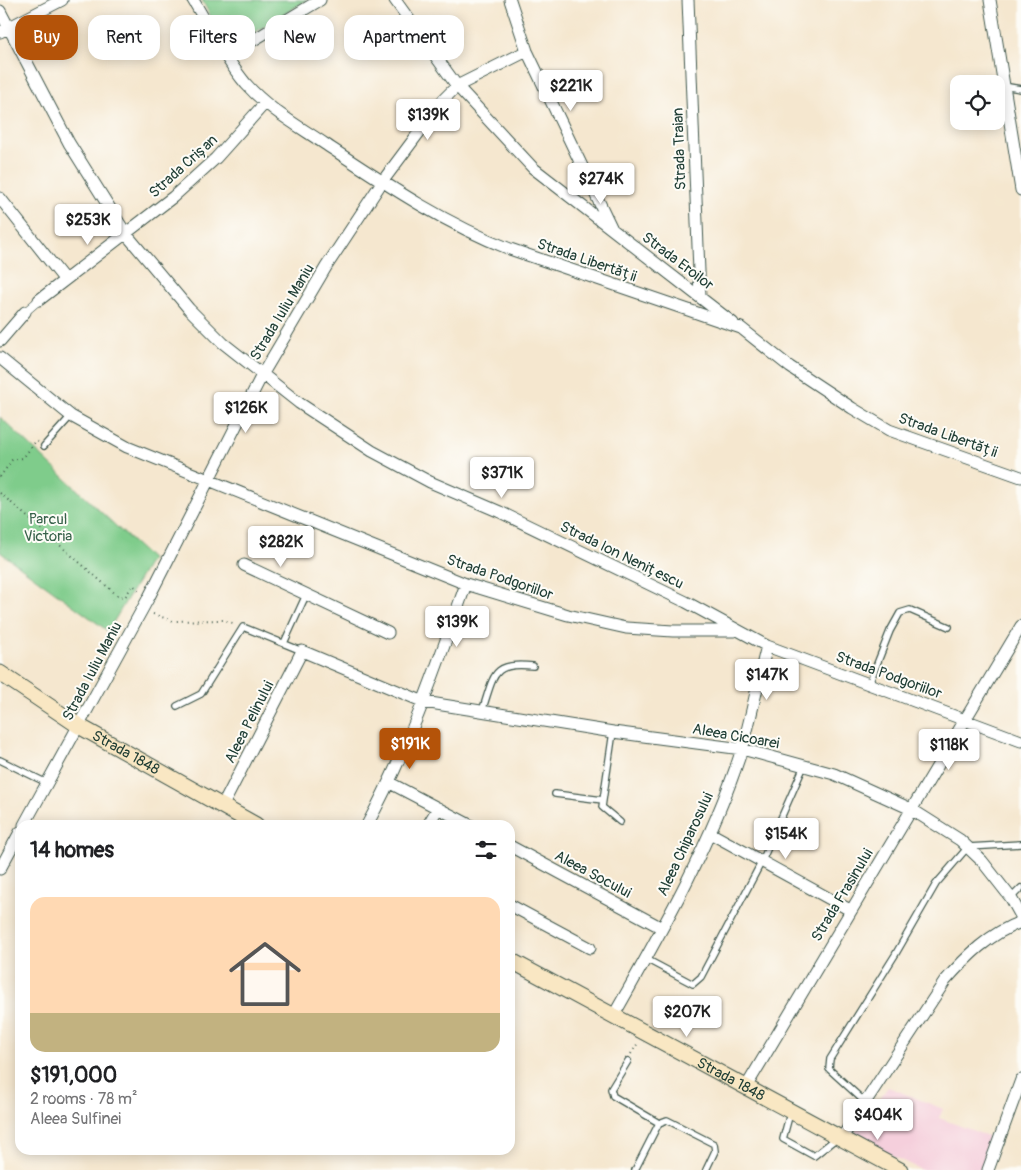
<!DOCTYPE html>
<meta charset="utf-8">
<style>
:root{--surface:#fff;--page:#f6f6f6;--text:#202124;--muted:#757577;--accent:#b45309}
body{margin:0;font-family:Pangolin,sans-serif;background:var(--page);color:var(--text);height:100vh;display:flex;flex-direction:column;font-size:19px;white-space:nowrap}
*{box-sizing:border-box;margin:0}
p{font-size:16px;color:var(--muted)}
.icon{flex:none;width:28px;height:28px;fill:none;stroke:currentColor;stroke-width:2;stroke-linecap:round;stroke-linejoin:round}
.map{position:relative;flex:1;overflow:hidden}
.drawer{position:absolute;left:15px;top:820px;width:500px;height:335px;display:flex;flex-direction:column;background:var(--surface);border-radius:15px;box-shadow:0 2px 12px #0003}
.drawer>*{flex:none}
.top-card{position:absolute;left:15px;top:15px;width:500px;height:45px;display:flex;gap:10px}
.fabs{position:absolute;left:950px;top:75px;display:grid;gap:10px}
.fabs a{display:grid;place-items:center;width:55px;height:55px;border-radius:10px;background:var(--surface);box-shadow:0 2px 12px #0003;font-size:25px}
.price{position:absolute;translate:-50% -42px;padding:0 11px;border-radius:5px;background:#fff;color:#222;font-size:16px;line-height:32px;filter:drop-shadow(0 1px 2px #0008)}
.price::after{content:'';position:absolute;left:50%;top:30px;width:15px;height:11px;margin-left:-8px;background:inherit;clip-path:polygon(0 0,100% 0,50% 100%)}
.price.active{background:var(--accent);color:#fff}
ul{padding:0;list-style:none}
li{display:grid;align-content:center;gap:10px;height:265px;padding:0 15px}
li span{display:grid;place-items:center;height:155px;border-radius:15px;color:#555}
li>.icon{margin-inline-start:auto}
span .icon{width:90px;height:90px;fill:#fffc;stroke-width:1}
li b{font-size:21px}
h2{display:flex;justify-content:space-between;align-items:center;height:60px;padding:0 15px;font-size:21px}
.chip{padding:0 18px;border-radius:15px;background:var(--surface);box-shadow:0 2px 12px #0003;font-size:18px;line-height:45px}
.chip.active{background:var(--accent);color:#fff}
.map>svg:first-child{display:block}
.built{fill:#f5cfdc}
.green{fill:#7fcc8b;stroke:#4f8460}
.lines{fill:none;stroke-linecap:round;stroke-linejoin:round}
.service-casing{stroke:#3f564b;stroke-width:8}
.pedestrian-casing{stroke:#3f564b;stroke-width:9}
.minor-casing{stroke:#3f564b;stroke-width:13}
.secondary-casing{stroke:#3f564b;stroke-width:17}
.path{stroke:#3f564b;stroke-width:2;stroke-dasharray:1 4;stroke-linecap:butt}
.service{stroke:#fff;stroke-width:5.5}
.pedestrian{stroke:#fff;stroke-width:8}
.minor{stroke:#fff;stroke-width:11}
.secondary{stroke:#f9e7c3;stroke-width:15}
.labels{text-anchor:middle;stroke-width:4;stroke-linejoin:round;paint-order:stroke}
.street-label{font-size:15px;fill:#1f3d34;stroke:#fdfcf7}
.park-label{font-size:15px;fill:#37614a;stroke:#fdfcf7}
</style>
<div class="map">
<svg width="1021" height="1170" viewBox="0 0 1021 1170">
<rect width="100%" height="100%" fill="#fdfcf7"/>
<filter id="ink" filterUnits="userSpaceOnUse"><feTurbulence type="fractalNoise" baseFrequency=".02" numOctaves="2"/><feDisplacementMap in="SourceGraphic" scale="10" xChannelSelector="R" yChannelSelector="G"/><feConvolveMatrix kernelMatrix="1 2 1 2 8 2 1 2 1" color-interpolation-filters="sRGB"/></filter>
<filter id="wash" filterUnits="userSpaceOnUse"><feTurbulence type="fractalNoise" baseFrequency=".0096" numOctaves="4" result="noise"/><feDisplacementMap in="SourceGraphic" scale="20" xChannelSelector="R" yChannelSelector="G"/><feGaussianBlur stdDeviation="1.12" result="paint"/><feColorMatrix in="noise" values="0 0 0 0 0 0 0 0 0 0 0 0 0 0 0 0 0 1.4 0 .05"/><feComposite in="paint" operator="in"/></filter>
<g filter="url(#wash)">
<rect width="100%" height="100%" fill="#f5e7cf"/>
<path class="built" d="M888 1087 943 1109 939 1118 998 1140 984 1170H921L852 1136Z"/>
<path class="green" d="M202 0H307L228 49Z
M0 417 151 559 108 631 0 552Z"/>
</g>
<g filter="url(#ink)">
<g class="lines">
<g class="service-casing">
<path id="service" d="M1003 86 1021 89
M44 446 71 416
M284 643 306 595
M869 684 890 631 900 613 910 610 949 627
M177 706 201 694 243 627 302 651
M482 711C494 677 491 661 533 666
M613 732 602 807 620 822
M0 760 47 783
M555 794 603 800
M1011 898 1021 888
M646 959 693 984 701 977 762 861 804 766
M628 1061 611 1089 613 1096 659 1123
M865 1102 829 1069 830 1059 895 955 936 884 968 847 1021 844
M790 1113 783 1139 814 1156 838 1137
M635 1170 659 1123 667 1120 714 1144 715 1151 706 1170"/>
</g>
<g class="pedestrian-casing">
<path id="pedestrian" d="M25 312 39 300"/>
</g>
<g class="minor-casing">
<path id="minor" d="M193 0C210 28 225 59 246 84 268 109 297 125 325 144 384 183 443 223 510 249L741 328 790 367 852 408 889 430 1021 477
M395 0 457 86 533 168 733 323
M510 0 527 51 612 229
M688 0 700 296
M990 0 1021 190
M0 11 69 143 126 234 189 309 223 343 299 403 372 451 430 482 500 512 686 602 767 646 1021 741
M0 32 62 0
M227 56 320 0
M0 198 64 279
M39 300 173 197 216 158 265 103
M0 341 25 312
M0 358 71 416 127 447 466 584 568 615 626 628 673 631H734
M244 565 388 633
M390 783 470 825
M222 807 302 651 424 702 613 732 742 749 834 774 911 809 960 840 982 861 1011 898 1021 916
M24 825 149 597 262 375 326 267 382 182 444 99 457 86 527 51
M367 825C409 748 437 666 466 584
M428 825 438 808
M710 833 850 910
M510 846 662 928
M0 869 20 832
M510 905 590 948
M614 1015C662 930 712 843 742 749 752 715 758 680 767 646
M746 1087 1021 626
M841 1139 945 981C966 957 990 933 1021 922
M988 1170 1021 1080"/>
</g>
<g class="secondary-casing">
<g id="secondary">
<path id="s1" d="M0 673 79 726 256 825"/>
<path id="s2" d="M510 960 900 1170"/>
</g>
</g>
<path class="path" d="M0 477 12 460 23 458 36 441 38 442
M0 493 118 596 125 597 133 585 139 590
M153 614 173 621 223 620 236 624
M631 1054 638 1043"/>
<use href="#service" class="service"/>
<use href="#pedestrian" class="pedestrian"/>
<use href="#minor" class="minor"/>
<use href="#secondary" class="secondary"/>
</g>
</g>
<g class="labels">
<g class="street-label">
<text transform="translate(679 149) rotate(-92)" y="5">Strada Traian</text>
<text transform="translate(183 166) rotate(-42)" y="5">Strada Crișan</text>
<text transform="translate(587 260) rotate(19)" y="5">Strada Libertății</text>
<text transform="translate(678 261) rotate(37)" y="5">Strada Eroilor</text>
<text transform="translate(282 312) rotate(-59)" y="5">Strada Iuliu Maniu</text>
<text transform="translate(948 435) rotate(20)" y="5">Strada Libertății</text>
<text transform="translate(622 555) rotate(26)" y="5">Strada Ion Nenițescu</text>
<text transform="translate(500 577) rotate(19)" y="5">Strada Podgoriilor</text>
<text transform="translate(92 671) rotate(-62)" y="5">Strada Iuliu Maniu</text>
<text transform="translate(889 675) rotate(20)" y="5">Strada Podgoriilor</text>
<text transform="translate(249 722) rotate(-63)" y="5">Aleea Pelinului</text>
<text transform="translate(736 736) rotate(10)" y="5">Aleea Cicoarei</text>
<text dy="5" stroke="none"><textPath href="#s1" startOffset="149">Strada 1848</textPath></text>
<text transform="translate(685 844) rotate(-65)" y="5">Aleea Chiparosului</text>
<text transform="translate(593 874) rotate(28)" y="5">Aleea Socului</text>
<text transform="translate(842 895) rotate(-59)" y="5">Strada Frasinului</text>
<text dy="5" stroke="none"><textPath href="#s2" startOffset="251">Strada 1848</textPath></text>
</g>
<g class="park-label">
<text x="48" y="524">Parcul<tspan x="48" dy="17">Victoria</tspan></text>
</g>
</g>
</svg>
<div class="fabs">
<a><svg class="icon" aria-label="locate" viewBox="0 0 24 24"><circle cx="12" cy="12" r="6"/><path d="M12 2v4M12 18v4M2 12h4M18 12h4"/></svg></a>
</div>
<b class="price" style="left:571px;top:112px">$221K</b>
<b class="price" style="left:428px;top:141px">$139K</b>
<b class="price" style="left:601px;top:205px">$274K</b>
<b class="price" style="left:88px;top:246px">$253K</b>
<b class="price" style="left:246px;top:434px">$126K</b>
<b class="price" style="left:502px;top:499px">$371K</b>
<b class="price" style="left:281px;top:568px">$282K</b>
<b class="price" style="left:457px;top:648px">$139K</b>
<b class="price" style="left:767px;top:701px">$147K</b>
<b class="price active" style="left:410px;top:770px">$191K</b>
<b class="price" style="left:949px;top:771px">$118K</b>
<b class="price" style="left:786px;top:860px">$154K</b>
<b class="price" style="left:687px;top:1038px">$207K</b>
<b class="price" style="left:878px;top:1141px">$404K</b>
<div class="top-card">
<a class="chip active">Buy</a>
<a class="chip">Rent</a>
<a class="chip">Filters</a>
<a class="chip">New</a>
<a class="chip">Apartment</a>
</div>
<section class="drawer">
<h2>14 homes<svg class="icon" aria-label="filters" viewBox="0 0 24 24"><path d="M4 7h16M4 17h16"/><circle cx="9" cy="7" r="2"/><circle cx="15" cy="17" r="2"/></svg></h2>
<ul>
<li><span style="background:linear-gradient(#ffd9b3 75%,#c2b280 0)"><svg class="icon" aria-label="home" viewBox="0 0 24 24"><path d="M3 11l9-7 9 7M6 9v11h12V9"/></svg></span><div><b>$191,000</b><p>2 rooms · 78 m²</p><p>Aleea Sulfinei</p></div></li>
</ul>
</section>
</div>
